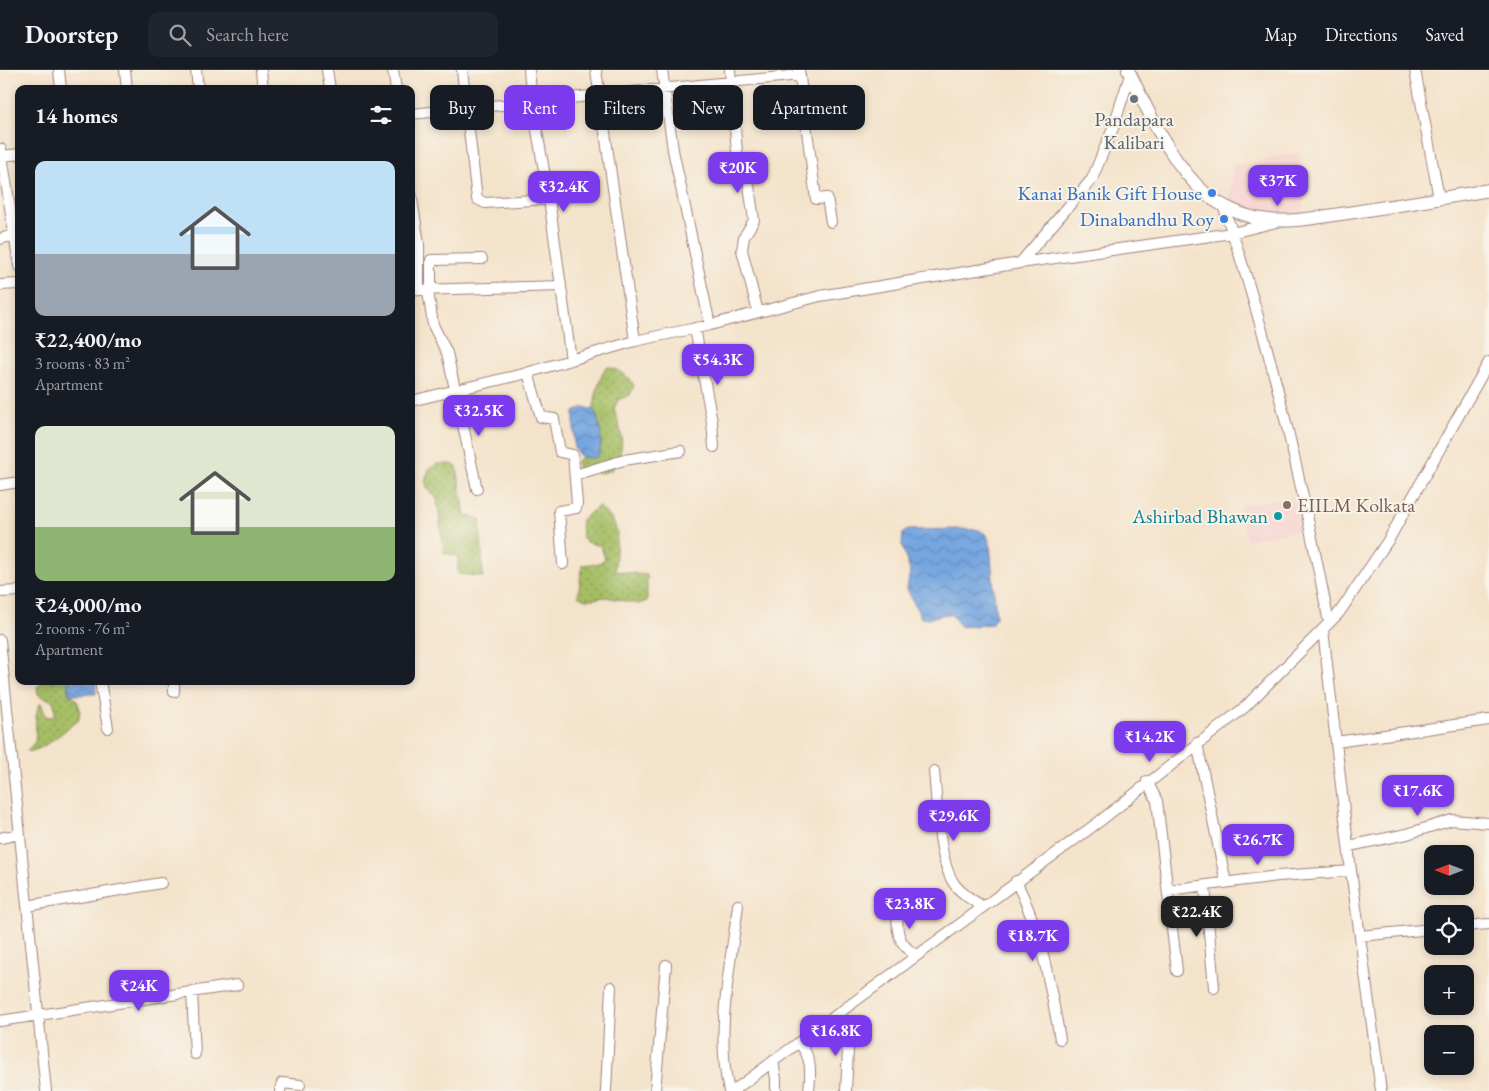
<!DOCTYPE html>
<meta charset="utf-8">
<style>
:root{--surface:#171b24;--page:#20242c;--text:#f1f3f6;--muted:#9ea1a6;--line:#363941;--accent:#7c3aed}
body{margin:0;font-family:"EB Garamond",serif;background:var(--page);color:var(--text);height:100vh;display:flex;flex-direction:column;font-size:19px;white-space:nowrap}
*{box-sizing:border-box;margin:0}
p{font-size:16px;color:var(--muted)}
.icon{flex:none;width:28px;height:28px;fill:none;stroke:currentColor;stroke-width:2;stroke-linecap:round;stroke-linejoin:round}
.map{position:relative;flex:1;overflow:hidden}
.side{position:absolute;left:15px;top:15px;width:400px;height:600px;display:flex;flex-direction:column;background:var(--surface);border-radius:10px;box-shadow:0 2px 8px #0003}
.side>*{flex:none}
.top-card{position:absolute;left:430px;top:15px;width:475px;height:45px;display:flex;gap:10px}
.needle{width:32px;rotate:270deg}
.controls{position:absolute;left:1424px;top:775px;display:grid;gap:10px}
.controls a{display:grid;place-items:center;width:50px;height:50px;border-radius:10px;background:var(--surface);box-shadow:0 2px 8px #0003;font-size:25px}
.price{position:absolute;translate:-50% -42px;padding:0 11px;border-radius:10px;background:var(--accent);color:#fff;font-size:16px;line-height:32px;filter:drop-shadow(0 1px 2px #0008)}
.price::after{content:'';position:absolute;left:50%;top:30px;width:15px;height:11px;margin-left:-8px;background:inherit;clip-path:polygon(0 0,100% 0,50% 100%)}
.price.active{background:#222;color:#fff}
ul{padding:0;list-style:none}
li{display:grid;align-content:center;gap:10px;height:265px;padding:0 20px}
li span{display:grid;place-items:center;height:155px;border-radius:10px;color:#555}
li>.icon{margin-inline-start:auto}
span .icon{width:90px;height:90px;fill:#fffc;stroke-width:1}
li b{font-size:21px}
h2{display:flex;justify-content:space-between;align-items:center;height:60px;padding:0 20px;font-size:21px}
.tag{padding:0 18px;border-radius:10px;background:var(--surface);box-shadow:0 2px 8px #0003;font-size:18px;line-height:45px}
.tag.active{background:var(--accent);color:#fff}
header{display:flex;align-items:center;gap:30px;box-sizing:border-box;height:70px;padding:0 25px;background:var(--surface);border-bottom:1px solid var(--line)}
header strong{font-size:24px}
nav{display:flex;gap:28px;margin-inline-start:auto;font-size:18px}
.search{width:350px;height:45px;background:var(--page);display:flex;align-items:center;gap:12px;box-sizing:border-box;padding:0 18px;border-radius:10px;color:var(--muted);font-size:19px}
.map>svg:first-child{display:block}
.built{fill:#f7d0ce}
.grass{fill:url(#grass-dots);stroke:#786e48}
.water{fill:url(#water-waves);stroke:#606286}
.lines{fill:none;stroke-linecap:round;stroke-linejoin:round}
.minor-casing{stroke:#9f817b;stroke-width:12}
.major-casing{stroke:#9f817b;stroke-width:14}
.minor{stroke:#fff;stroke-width:10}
.major{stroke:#fff;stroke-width:12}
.worship-dot{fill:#6b7280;stroke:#f7f3e8;stroke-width:2}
.shop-dot{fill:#3f7fe0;stroke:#f7f3e8;stroke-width:2}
.education-dot{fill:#8d6e63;stroke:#f7f3e8;stroke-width:2}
.culture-dot{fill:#0f9aa8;stroke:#f7f3e8;stroke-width:2}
.labels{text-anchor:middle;stroke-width:4;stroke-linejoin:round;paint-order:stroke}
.worship-label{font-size:20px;fill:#5b616d;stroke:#f7f3e8}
.shop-label{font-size:20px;fill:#366cbe;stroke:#f7f3e8;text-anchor:end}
.education-label{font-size:20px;fill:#785e54;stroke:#f7f3e8;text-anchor:start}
.culture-label{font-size:20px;fill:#0d838f;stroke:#f7f3e8;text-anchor:end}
</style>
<header>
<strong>Doorstep</strong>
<div class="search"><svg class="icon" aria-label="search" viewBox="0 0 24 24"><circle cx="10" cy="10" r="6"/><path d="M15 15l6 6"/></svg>Search here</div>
<nav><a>Map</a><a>Directions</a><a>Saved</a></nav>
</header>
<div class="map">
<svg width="1489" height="1021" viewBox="0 0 1489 1021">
<defs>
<pattern id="grass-dots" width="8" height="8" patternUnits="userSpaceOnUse" patternTransform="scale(1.25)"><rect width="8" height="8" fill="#a5be64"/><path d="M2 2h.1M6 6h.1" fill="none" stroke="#889a53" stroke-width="1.8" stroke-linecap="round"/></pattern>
<pattern id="water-waves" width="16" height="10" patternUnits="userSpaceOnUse" patternTransform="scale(1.25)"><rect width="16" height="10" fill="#75a6e0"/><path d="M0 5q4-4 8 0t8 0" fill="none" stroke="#6287b6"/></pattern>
</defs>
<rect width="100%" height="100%" fill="#f7f3e8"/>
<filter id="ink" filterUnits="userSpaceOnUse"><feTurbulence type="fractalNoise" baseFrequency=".02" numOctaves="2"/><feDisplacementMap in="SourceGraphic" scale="10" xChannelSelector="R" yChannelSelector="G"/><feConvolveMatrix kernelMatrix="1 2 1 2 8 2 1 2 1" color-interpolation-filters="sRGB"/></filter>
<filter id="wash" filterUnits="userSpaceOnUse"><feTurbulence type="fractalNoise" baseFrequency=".0096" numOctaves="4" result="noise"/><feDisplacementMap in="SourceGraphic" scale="20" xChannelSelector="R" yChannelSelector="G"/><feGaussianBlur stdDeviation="1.12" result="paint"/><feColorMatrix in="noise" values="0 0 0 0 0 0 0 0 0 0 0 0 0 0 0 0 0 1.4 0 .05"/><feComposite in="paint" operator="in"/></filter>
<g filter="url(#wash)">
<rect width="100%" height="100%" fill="#f4e3cb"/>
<path class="built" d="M1300 82 1304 144 1279 146 1250 143 1229 135 1233 94H1247Z
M1298 427 1307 459 1246 470 1240 435Z"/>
<path class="grass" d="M606 297C617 297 629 306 634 316L630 325 618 330 614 339C622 362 627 378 612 400L602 403 578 402 577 391 581 387 593 388C592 358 591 324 606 297Z
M437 394H452L457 397 465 445 480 449 483 507 458 504V486L444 483 437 429 427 418 425 410 429 399Z
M599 436 613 451 617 462 615 501 647 505V531L638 534 606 527 586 530 578 526 582 495 599 493 605 489 601 476 586 472 582 466 581 450Z
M43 611H68V623C79 629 82 638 78 651 66 658 40 684 27 681L35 672C37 660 33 642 41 633L46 647 55 646C55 622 49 634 38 624L37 617Z"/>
<path class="water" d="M584 337 594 340C600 352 604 374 598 386L593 388 581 387 574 378V342Z
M960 459 979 460 987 465 990 474 996 547 991 554 961 557 951 544C940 544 931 550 921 548L907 519 910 501 902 475 903 463 908 460Z
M68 611H95L96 624 69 625Z"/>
</g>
<g filter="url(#ink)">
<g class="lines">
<g class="minor-casing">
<path id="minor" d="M59 0 61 19
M125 0 127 19
M196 0 198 19
M261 0 263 19
M327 0 330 19
M393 0 396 19
M462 0 477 129 485 133 549 129
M529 0 532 32 549 129 571 290
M596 0 635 271
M662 0 673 80 710 255
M730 0 737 82 741 98 748 109 754 150 744 167 742 180 758 242
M799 0 816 129 827 128 831 152
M1415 0 1439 128
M411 44 800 5
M2 86 1 79 19 196
M2 86 19 84
M411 123 419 174V220L561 216
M1223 135C1270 271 1302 413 1329 553
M0 169 13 165
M1020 193 1092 109 1113 58 1130 5
M0 215 19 214
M428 221 433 255 447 283 477 419
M431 221V190L482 189
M695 258 712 352 714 377
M528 303 541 347 554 349 560 382 573 385 577 434 576 438 559 441 563 494
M411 331 523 304 635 271 710 255 820 226 1020 193 1232 163 1276 152
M575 405 624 390 681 381
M0 415 19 412
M0 522 19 521
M1323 560 1351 801 1381 1021
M0 570 46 1021
M100 611 108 658
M174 611V622
M1336 672 1489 650
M1197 673 1226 813
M934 701C937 730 938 793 955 815 962 824 972 830 982 836
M1147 711 1157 731 1177 901
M0 768 20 764
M1349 776 1407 764 1452 750 1489 753
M1016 811C1041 861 1050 914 1060 969
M1205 816 1214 918
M1168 820 1278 806 1351 801
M27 836 161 813
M899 838C895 858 897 874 916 885
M1465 856 1489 854
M1360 866 1432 859
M192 921 195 984
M0 951 237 915
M822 955 839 969 848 980 846 1021
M799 972C812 988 811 1001 809 1021
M773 991 776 1009V1021
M280 1021 282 1013 300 1015
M606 1021 611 917
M655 1021 666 895
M729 1021C715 963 731 893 738 835
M733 1021 1100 751 1245 637 1339 543 1389 469 1489 292"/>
</g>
<g class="major-casing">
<path id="major" d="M1128 0C1149 42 1170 93 1206 124 1221 136 1242 146 1261 149 1291 154 1324 146 1354 142 1399 135 1444 128 1489 120"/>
</g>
<use href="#minor" class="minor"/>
<use href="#major" class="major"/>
</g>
</g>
<circle class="worship-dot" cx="1134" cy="29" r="5"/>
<g class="shop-dot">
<circle cx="1212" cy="123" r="5"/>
<circle cx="1224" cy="149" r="5"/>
</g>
<circle class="education-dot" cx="1287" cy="435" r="5"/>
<circle class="culture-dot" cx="1278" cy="446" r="5"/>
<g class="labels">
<g class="worship-label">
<text x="1134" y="56">Pandapara<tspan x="1134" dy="23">Kalibari</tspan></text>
</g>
<g class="shop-label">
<text x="1202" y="130">Kanai Banik Gift House</text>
<text x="1214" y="156">Dinabandhu Roy</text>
</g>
<g class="education-label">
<text x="1297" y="442">EIILM Kolkata</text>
</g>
<g class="culture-label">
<text x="1268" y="453">Ashirbad Bhawan</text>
</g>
</g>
</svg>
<div class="controls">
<a><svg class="needle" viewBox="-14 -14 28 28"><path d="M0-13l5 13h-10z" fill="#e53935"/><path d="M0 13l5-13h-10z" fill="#9ea1a6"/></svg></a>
<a><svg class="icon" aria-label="locate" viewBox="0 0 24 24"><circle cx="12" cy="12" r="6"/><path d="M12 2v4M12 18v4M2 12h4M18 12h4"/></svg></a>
<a>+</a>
<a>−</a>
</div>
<b class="price" style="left:738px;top:124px">₹20K</b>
<b class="price" style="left:1278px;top:137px">₹37K</b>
<b class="price" style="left:564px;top:143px">₹32.4K</b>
<b class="price" style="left:718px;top:316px">₹54.3K</b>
<b class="price" style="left:479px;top:367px">₹32.5K</b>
<b class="price" style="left:1150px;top:693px">₹14.2K</b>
<b class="price" style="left:1418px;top:747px">₹17.6K</b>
<b class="price" style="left:954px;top:772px">₹29.6K</b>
<b class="price" style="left:1258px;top:796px">₹26.7K</b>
<b class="price" style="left:910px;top:860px">₹23.8K</b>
<b class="price active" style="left:1197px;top:868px">₹22.4K</b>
<b class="price" style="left:1033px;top:892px">₹18.7K</b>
<b class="price" style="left:139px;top:942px">₹24K</b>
<b class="price" style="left:836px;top:987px">₹16.8K</b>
<div class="top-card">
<a class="tag">Buy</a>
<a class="tag active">Rent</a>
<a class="tag">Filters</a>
<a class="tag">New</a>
<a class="tag">Apartment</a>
</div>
<section class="side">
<h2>14 homes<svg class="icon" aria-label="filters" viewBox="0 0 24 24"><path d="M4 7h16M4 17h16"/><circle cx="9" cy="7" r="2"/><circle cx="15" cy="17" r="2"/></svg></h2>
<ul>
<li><span style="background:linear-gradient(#bfe0f5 60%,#9aa5b1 0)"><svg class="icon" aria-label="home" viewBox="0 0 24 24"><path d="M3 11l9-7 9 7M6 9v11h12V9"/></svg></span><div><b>₹22,400/mo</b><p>3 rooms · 83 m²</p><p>Apartment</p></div></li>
<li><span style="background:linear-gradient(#dfe7d0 65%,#8fb573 0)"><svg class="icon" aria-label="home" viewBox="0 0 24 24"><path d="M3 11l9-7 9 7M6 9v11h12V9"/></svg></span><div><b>₹24,000/mo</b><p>2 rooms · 76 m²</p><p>Apartment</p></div></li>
</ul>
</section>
</div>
